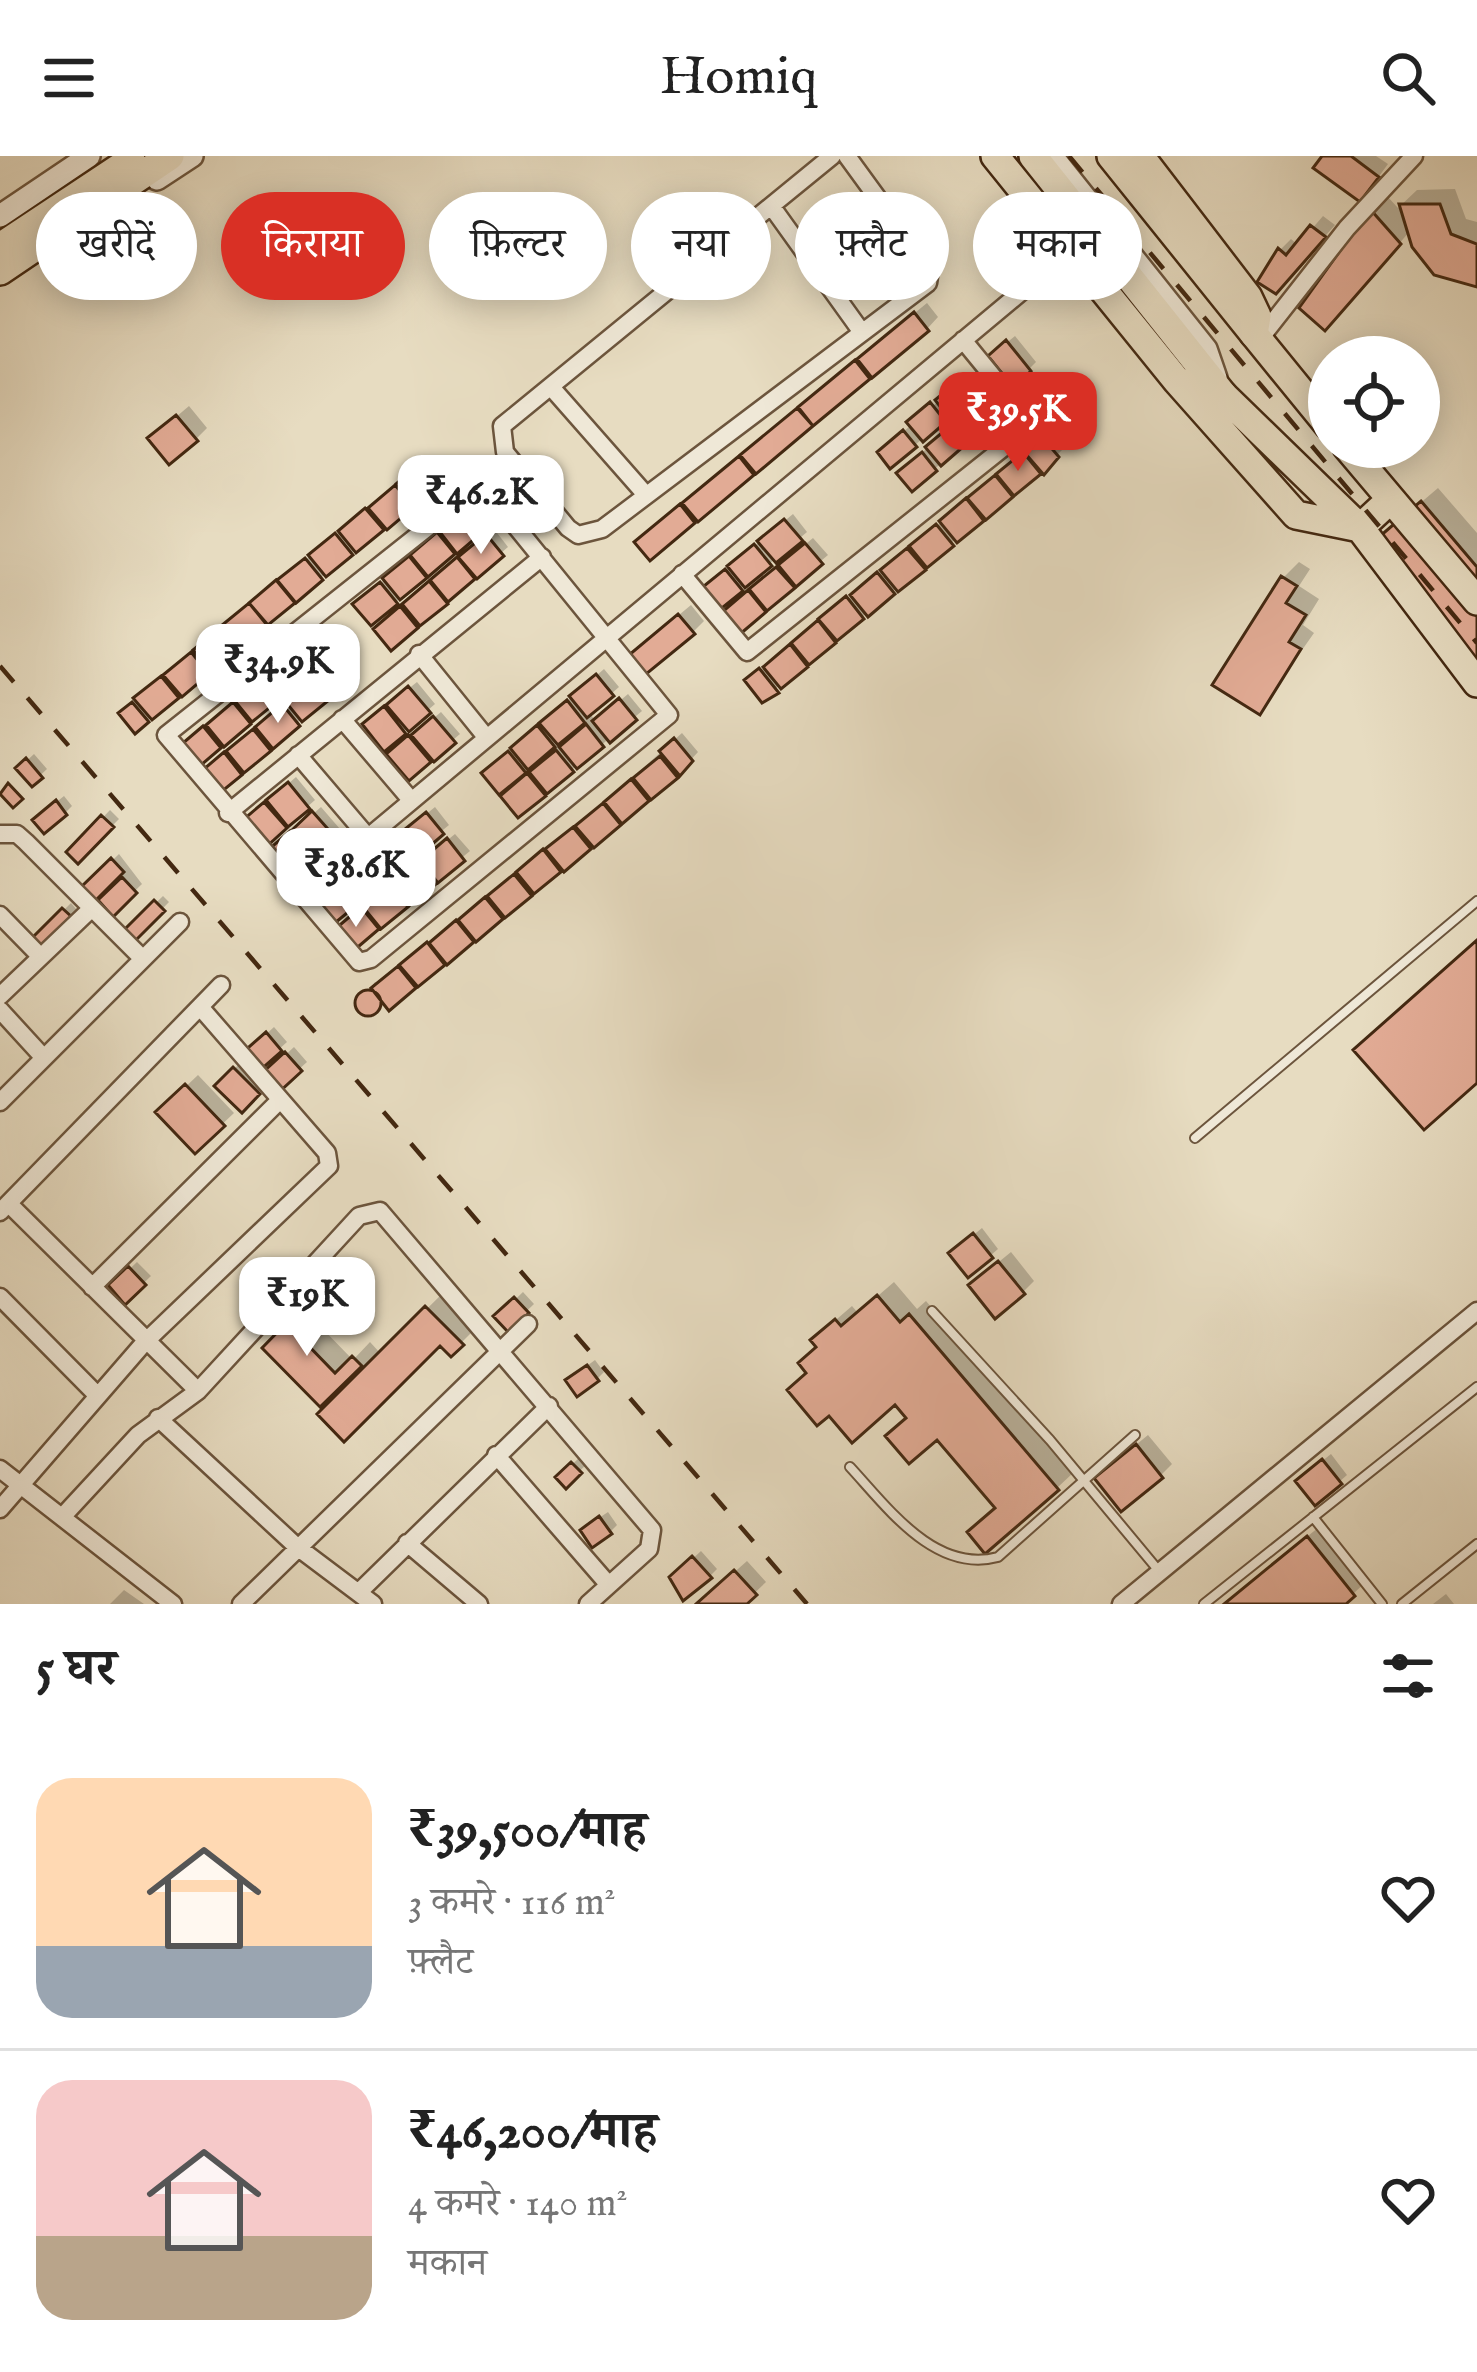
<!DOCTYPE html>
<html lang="hi">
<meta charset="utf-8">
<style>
:root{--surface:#fff;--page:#f2f2f2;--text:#222;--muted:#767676;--line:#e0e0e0;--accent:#d93025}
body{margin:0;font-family:"IM FELL English","Noto Serif Devanagari",serif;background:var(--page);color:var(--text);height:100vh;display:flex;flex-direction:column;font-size:45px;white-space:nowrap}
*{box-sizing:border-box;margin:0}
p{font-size:39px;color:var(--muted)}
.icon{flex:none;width:66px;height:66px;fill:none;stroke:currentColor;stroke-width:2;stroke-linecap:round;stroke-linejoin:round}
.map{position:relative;height:1448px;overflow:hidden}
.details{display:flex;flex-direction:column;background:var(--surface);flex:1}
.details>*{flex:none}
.top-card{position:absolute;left:36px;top:36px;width:1407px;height:108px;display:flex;gap:24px}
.buttons{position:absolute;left:1308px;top:180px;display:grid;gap:24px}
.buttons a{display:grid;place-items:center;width:132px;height:132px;border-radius:50%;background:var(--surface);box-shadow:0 6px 30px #0003;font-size:60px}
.price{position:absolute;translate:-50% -102px;padding:0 27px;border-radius:24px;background:#fff;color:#222;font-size:39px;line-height:78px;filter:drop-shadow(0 3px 6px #0008)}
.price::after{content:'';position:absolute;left:50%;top:72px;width:36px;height:27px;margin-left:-18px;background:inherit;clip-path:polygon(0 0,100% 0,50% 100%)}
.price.selected{background:var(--accent);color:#fff}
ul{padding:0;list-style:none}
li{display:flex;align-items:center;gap:36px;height:300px;padding:0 36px}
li+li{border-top:3px solid var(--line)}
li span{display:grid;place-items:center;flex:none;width:336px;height:240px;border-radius:36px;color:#555}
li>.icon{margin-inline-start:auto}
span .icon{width:144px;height:144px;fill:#fffc;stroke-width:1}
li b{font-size:51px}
h2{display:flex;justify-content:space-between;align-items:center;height:144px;padding:0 36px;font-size:51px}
.chip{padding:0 42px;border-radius:54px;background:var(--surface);box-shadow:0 6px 30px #0003;font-size:42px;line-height:108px}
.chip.selected{background:var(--accent);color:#fff}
header{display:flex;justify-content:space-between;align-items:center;height:156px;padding:0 36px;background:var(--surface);font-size:54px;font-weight:600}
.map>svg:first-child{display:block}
.shadow{fill:#0003}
.building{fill:#e2ab95;stroke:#432811;stroke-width:3}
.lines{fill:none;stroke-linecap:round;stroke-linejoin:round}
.service-casing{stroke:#6c553d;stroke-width:12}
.minor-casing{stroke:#6c553d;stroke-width:21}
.tertiary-casing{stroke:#6c553d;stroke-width:26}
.primary-casing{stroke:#432811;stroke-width:32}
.trunk-casing{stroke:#432811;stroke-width:32}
.service{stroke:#efe8d7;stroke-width:8}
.minor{stroke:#efe8d7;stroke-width:16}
.tertiary{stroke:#efe8d7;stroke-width:21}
.primary{stroke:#e7dcc1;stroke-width:27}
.trunk{stroke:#e7dcc1;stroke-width:27}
.rail{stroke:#432811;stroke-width:4.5;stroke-dasharray:21 21;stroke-linecap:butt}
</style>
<header><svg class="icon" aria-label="menu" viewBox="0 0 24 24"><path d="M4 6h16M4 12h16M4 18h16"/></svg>Homiq<svg class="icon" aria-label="search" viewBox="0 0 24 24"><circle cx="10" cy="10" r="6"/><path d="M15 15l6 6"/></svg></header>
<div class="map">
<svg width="1477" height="1448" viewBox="0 0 1477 1448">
<rect width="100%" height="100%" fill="#e7dcc1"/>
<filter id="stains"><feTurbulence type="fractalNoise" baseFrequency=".00167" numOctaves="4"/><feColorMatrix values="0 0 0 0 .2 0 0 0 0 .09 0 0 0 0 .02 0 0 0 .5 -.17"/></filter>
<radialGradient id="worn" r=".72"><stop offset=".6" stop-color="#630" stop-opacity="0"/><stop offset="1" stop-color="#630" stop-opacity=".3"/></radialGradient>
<path class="shadow" d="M1325 0H1376L1388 8 1371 31Z
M1455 33 1466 63 1477 66V126L1410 75 1340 156 1372 55 1387 40 1398 52 1417 34Z
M1323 60 1335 69 1287 123 1280 94 1291 83 1298 89Z
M927 147 938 161 927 173 650 401 649 375Z
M1015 180 1036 206 1029 213 999 193Z
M972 216 983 230 976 237 915 289 887 290Z
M989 238 1003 255 912 332 907 310Z
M189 250 207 272 196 283 163 272Z
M1051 276 1064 292 1057 299 763 543 748 525Z
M432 301 446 318 439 325 135 574 122 558 144 535Z
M1438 332 1477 377V506L1391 372Z
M474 348 489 366 396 446 363 442Z
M793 358 807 376 717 452 710 427Z
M494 373 508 391 391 491 384 466Z
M813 382 828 399 739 474 731 450Z
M1299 406 1310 413 1299 430 1319 443 1303 469 1314 477 1259 555 1283 422Z
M691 449 704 465 693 476 644 488Z
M297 493 312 511 195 610 187 586Z
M604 513 619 531 589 557 596 565 628 538 642 555 519 658 485 617Z
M320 517 334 535 216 637 208 612Z
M417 526 435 548 384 592 372 562Z
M441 556 460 578 410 620 390 598Z
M682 577 698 596 676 620 390 850 386 846 370 860 358 847 375 826 377 829 582 667Z
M34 598 47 613 32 627 19 612Z
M296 621 315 644 266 687 253 658Z
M64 640 72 650 65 657H43Z
M321 651 340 673 292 716 272 694Z
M435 651 449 669 331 766 323 742Z
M110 654 119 663 78 704 70 696Z
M455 678 470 695 352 792 345 767Z
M119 698 142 728 113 756 83 733Z
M163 740 169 746 134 782 127 775Z
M71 747 77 754 42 788 36 782Z
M274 871 287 886 257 913 245 898Z
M294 891 307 906 278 932 265 918Z
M241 906 265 929 242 952 218 930Z
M198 919 234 957 195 994 159 956Z
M982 1072 998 1093 969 1118 959 1091Z
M1011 1096 1034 1125 1023 1136 984 1118Z
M137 1106 151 1120 126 1144 112 1130Z
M894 1126 917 1153 926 1145 1073 1317 1057 1332 998 1351 937 1279 895 1245 809 1216 830 1169 852 1150 858 1157Z
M523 1136 534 1148 509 1172 498 1160Z
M321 1137 333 1149 316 1166 353 1204 370 1186 381 1198 443 1137 477 1171 451 1197 440 1186 325 1251 266 1192Z
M595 1204 604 1216 597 1223 576 1218Z
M1148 1279 1172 1308 1161 1319 1109 1311Z
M1331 1298 1347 1319 1316 1346 1306 1318Z
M580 1301 587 1308 566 1328 559 1321Z
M608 1356 617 1369 610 1376 590 1368Z
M1324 1367 1369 1423 1353 1438 1224 1448Z
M701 1395 717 1413 710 1420 673 1421Z
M747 1405 766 1426 743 1448 711 1437Z
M124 1434 144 1448H110Z
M1446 1438 1454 1448H1433Z"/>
<path class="building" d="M1322 0H1351L1379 21 1360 46 1313 12Z
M1399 48H1440L1451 78 1477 88V131L1434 119 1412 91Z
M1370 53 1401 88 1325 175 1299 152Z
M1310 69 1326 81 1276 138 1257 126 1278 92 1286 99Z
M914 156 929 175 872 222 857 203Z
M1006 184 1031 215 1013 231 988 200Z
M855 204 870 223 813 270 798 251Z
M963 221 978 239 950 263 935 244Z
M981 243 998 264 970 287 953 266Z
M930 246 946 266 923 286 906 266Z
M797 252 813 270 756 318 740 299Z
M176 259 198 285 169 309 147 282Z
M949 271 964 290 941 310 925 291Z
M903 274 917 291 890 313 877 296Z
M1042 281 1059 301 1044 319 1024 296Z
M922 296 937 315 912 336 896 317Z
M1023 296 1041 318 1014 340 996 318Z
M739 300 754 319 698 366 682 347Z
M423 305 441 327 414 350 396 328Z
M995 319 1013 341 986 364 967 342Z
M395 329 414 351 387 374 368 352Z
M966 342 984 365 957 387 939 365Z
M1421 345 1477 411V511L1372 387Z
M680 348 695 367 650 405 634 386Z
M365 352 384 374 356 397 338 375Z
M466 353 484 375 457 398 439 375Z
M784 363 803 385 776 407 757 385Z
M936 368 954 390 927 412 909 390Z
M437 376 455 398 428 421 410 399Z
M335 377 353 399 326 421 308 399Z
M486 378 504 400 477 423 458 401Z
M805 387 823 408 796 431 778 409Z
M754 388 772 410 745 432 727 410Z
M907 392 926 414 898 436 880 414Z
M409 400 427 422 400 444 382 422Z
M457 401 475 423 448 446 430 424Z
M305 402 323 424 296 447 277 424Z
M776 411 795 432 767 455 749 433Z
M725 413 743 435 717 456 699 434Z
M877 416 895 438 868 461 850 439Z
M1281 420 1297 430 1286 447 1306 459 1289 486 1301 493 1260 559 1212 529Z
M276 424 295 447 268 469 249 447Z
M429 425 448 448 420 470 402 448Z
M380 426 398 448 371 470 352 448Z
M748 434 766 456 739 479 721 457Z
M846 440 864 463 837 485 818 463Z
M249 447 267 469 240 492 221 470Z
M400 450 418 472 391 495 373 473Z
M678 458 695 478 645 519 629 499Z
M818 464 836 487 809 509 791 487Z
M220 472 238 494 211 516 193 494Z
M790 488 808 511 781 533 763 511Z
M191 496 209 518 182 541 163 519Z
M289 498 307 520 280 543 262 520Z
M759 512 779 537 762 547 744 524Z
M596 518 614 540 587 562 569 540Z
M161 520 179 542 152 564 133 542Z
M261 522 279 544 252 566 234 544Z
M311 522 329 544 302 566 284 544Z
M408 530 431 557 409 576 386 549Z
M619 542 637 564 610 587 592 565Z
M567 544 585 567 558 589 539 567Z
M132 546 149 566 135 578 118 557Z
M233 546 251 568 224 591 206 569Z
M282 548 300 570 273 593 255 571Z
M384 550 406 578 384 596 362 568Z
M433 560 456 587 434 606 411 579Z
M586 568 604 591 577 613 559 591Z
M537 569 555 591 528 614 510 592Z
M203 570 221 592 194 615 176 593Z
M253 573 271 595 244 617 226 595Z
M408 579 431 606 409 625 386 598Z
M674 582 693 605 680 620 659 595Z
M556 594 574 616 547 638 529 616Z
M508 595 526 617 499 639 481 617Z
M224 596 242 619 215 641 197 619Z
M660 600 678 622 651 644 633 622Z
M26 602 43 622 32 631 15 612Z
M527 617 546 640 518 662 500 640Z
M631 623 649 645 622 668 604 646Z
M288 626 310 653 288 671 266 644Z
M8 627 23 643 13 652 0 638Z
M56 644 67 659 44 678 32 664Z
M264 646 287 672 266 691 243 664Z
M603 647 621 669 594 692 575 670Z
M312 655 336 682 314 701 291 675Z
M426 656 444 678 417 701 399 678Z
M101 659 114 671 78 708 66 696Z
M573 671 591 693 564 716 545 693Z
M290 675 313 701 291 720 268 694Z
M397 679 415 701 388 724 370 702Z
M447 682 465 705 438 727 420 705Z
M543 693 561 716 534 738 516 716Z
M111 702 124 716 93 747 79 733Z
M368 702 386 724 359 747 341 725Z
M418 706 436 728 409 750 391 728Z
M514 718 532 740 505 762 487 740Z
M122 721 137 737 113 761 98 744Z
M339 726 358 748 330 771 312 748Z
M390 729 408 751 381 773 363 751Z
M485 741 503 763 476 786 458 764Z
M154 744 165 755 134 786 123 775Z
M361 751 379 773 352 796 334 774Z
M62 752 73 762 42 792 32 782Z
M456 764 474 786 447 809 429 787Z
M1477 784V927L1424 974 1353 894Z
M427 786 445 809 418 831 399 809Z
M398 810 416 832 389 855 371 832Z
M355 847a13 13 0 1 1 26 0a13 13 0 1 1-26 0Z
M266 876 282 895 257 917 241 898Z
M285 896 302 915 278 937 261 918Z
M233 911 260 938 242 957 214 930Z
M185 928 225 970 195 998 155 956Z
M973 1077 993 1102 968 1122 948 1097Z
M998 1105 1025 1138 995 1163 968 1129Z
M128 1110 146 1129 125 1149 108 1129Z
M877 1139 900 1166 909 1158 1059 1334 985 1398 967 1376 995 1352 937 1284 909 1308 885 1280 906 1262 895 1249 852 1287 829 1260 817 1270 787 1234 806 1217 798 1207 816 1191 810 1184 835 1163 841 1170Z
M514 1141 529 1157 508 1176 493 1160Z
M303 1150 320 1167 303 1184 335 1217 352 1200 362 1210 320 1251 262 1192Z
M425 1150 464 1189 451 1201 440 1190 344 1286 317 1258Z
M587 1209 599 1225 577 1241 565 1224Z
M1136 1288 1163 1322 1121 1356 1094 1322Z
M1322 1303 1342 1328 1315 1350 1295 1325Z
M571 1306 582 1317 566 1333 555 1321Z
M599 1360 612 1378 592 1392 580 1374Z
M1307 1380 1355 1440 1346 1448H1224Z
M692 1400 712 1422 683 1445 669 1421Z
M734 1414 757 1439 747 1448H696Z"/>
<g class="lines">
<g class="service-casing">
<path id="service" d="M1195 982 1477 745
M932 1155 1050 1284 1159 1415
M850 1311C887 1351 935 1418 998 1401L1135 1279
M1313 1361 1382 1448
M1204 1448 1477 1231
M1402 1448 1477 1388"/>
</g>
<g class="minor-casing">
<path id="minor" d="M832 0 502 270 505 296 568 372 578 379 602 373 928 127 930 114 847 0
M772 51 861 175
M1259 184 1347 72 1414 0
M551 231 646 339
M476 333 491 340 669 559 371 803 359 806 166 579Z
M682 418 747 496 1008 288 1026 271V261L963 184
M419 498 486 581
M342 563 411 644
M298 599 367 680
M228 657 542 401
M0 678H17L26 686 143 803
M299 739 1069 96
M0 759 40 800
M0 840 90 754
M0 854 44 902
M0 946 180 766
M9 1048 198 1235
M0 1056 221 829
M92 1131 278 946
M0 1141 96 1238
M158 1262 296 1390 373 1448
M496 1299 608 1428
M0 1313 173 1448
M0 1353 144 1187 329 1010 327 997 201 852
M63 1360 138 1279 198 1235 359 1060 380 1055 652 1374 649 1393 588 1448
M407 1387 479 1448
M359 1436 549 1250
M241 1448 528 1168
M1121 1448 1477 1155"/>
</g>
<g class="tertiary-casing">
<path id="tertiary" d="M1052 0 1206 193 1216 222
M157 23 192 0
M0 60 89 0"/>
</g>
<g class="primary-casing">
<path id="primary" d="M1033 0 1223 239
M1111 0 1254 178"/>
</g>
<g class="trunk-casing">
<path id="trunk" d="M995 0 1177 225 1296 359 1360 372 1390 344
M1140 0 1248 141 1257 160 1254 178 1329 270
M0 91 131 4
M0 115 170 0
M1177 225 1223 239 1360 372 1477 527
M1347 291 1477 445"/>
</g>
<use href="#service" class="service"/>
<use href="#minor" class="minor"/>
<use href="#tertiary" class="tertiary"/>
<use href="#primary" class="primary"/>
<use href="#trunk" class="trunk"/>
<path class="rail" d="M1069 0 1477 487
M0 510 807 1448"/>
</g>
<rect width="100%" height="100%" filter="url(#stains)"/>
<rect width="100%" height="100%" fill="url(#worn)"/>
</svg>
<div class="buttons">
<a><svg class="icon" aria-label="locate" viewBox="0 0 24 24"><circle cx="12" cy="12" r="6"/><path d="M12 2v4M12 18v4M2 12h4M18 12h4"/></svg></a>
</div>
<b class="price selected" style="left:1018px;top:318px">₹39.5K</b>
<b class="price" style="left:481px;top:401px">₹46.2K</b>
<b class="price" style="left:278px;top:570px">₹34.9K</b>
<b class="price" style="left:356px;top:774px">₹38.6K</b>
<b class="price" style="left:307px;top:1203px">₹19K</b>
<div class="top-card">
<a class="chip">खरीदें</a>
<a class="chip selected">किराया</a>
<a class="chip">फ़िल्टर</a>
<a class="chip">नया</a>
<a class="chip">फ़्लैट</a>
<a class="chip">मकान</a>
</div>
</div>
<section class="details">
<h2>5 घर<svg class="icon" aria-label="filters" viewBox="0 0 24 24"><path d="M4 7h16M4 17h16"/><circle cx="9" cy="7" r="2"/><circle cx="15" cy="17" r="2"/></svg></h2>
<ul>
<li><span style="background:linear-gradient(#ffd9b3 70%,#9aa5b1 0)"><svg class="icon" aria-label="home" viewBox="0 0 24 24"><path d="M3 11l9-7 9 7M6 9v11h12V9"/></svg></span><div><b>₹39,500/माह</b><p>3 कमरे · 116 m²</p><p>फ़्लैट</p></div><svg class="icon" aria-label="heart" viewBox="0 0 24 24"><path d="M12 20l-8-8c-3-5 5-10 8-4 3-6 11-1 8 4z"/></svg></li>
<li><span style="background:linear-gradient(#f6c9c9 65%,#b9a48a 0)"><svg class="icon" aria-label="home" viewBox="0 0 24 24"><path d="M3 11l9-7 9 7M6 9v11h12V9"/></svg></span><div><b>₹46,200/माह</b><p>4 कमरे · 140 m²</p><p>मकान</p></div><svg class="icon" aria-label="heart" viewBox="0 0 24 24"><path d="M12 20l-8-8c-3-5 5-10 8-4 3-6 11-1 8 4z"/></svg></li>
</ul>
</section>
